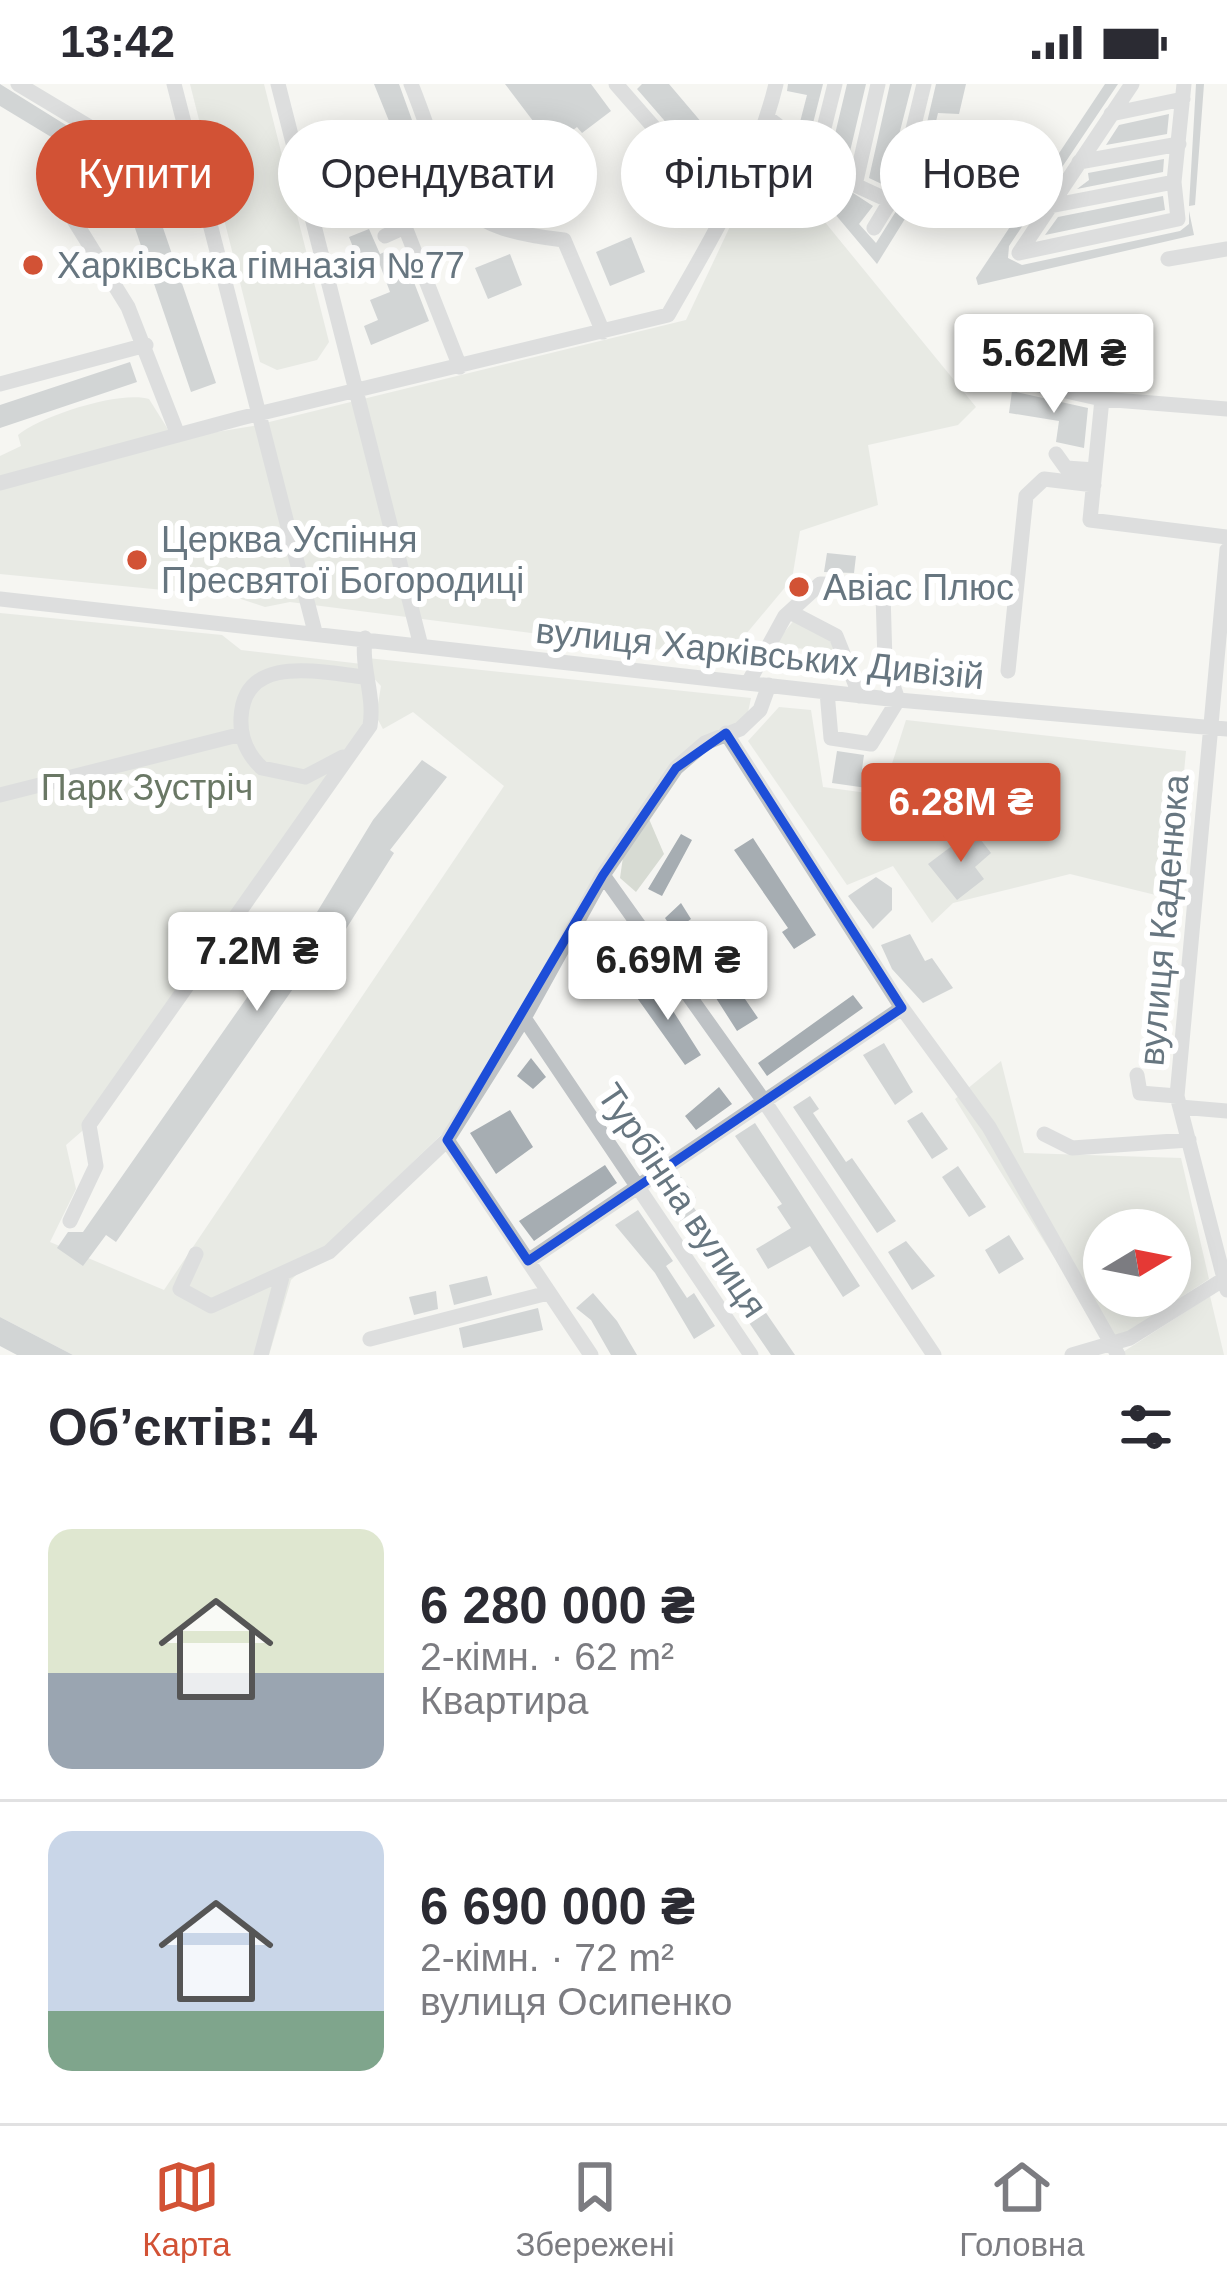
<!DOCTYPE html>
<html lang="uk">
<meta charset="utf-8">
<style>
:root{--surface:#fff;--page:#f7f7f7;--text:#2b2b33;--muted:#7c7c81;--line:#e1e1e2;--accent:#d25235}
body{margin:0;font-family:Arial,sans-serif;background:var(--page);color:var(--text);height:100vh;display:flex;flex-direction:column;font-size:45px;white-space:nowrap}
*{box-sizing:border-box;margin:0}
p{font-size:39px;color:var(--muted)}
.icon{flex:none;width:66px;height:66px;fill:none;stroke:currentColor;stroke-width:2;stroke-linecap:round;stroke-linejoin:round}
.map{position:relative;height:1271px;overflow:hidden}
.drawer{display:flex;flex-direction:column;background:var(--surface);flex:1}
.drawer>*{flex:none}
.banner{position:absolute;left:36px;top:36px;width:1155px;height:108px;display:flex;gap:24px}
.needle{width:78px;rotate:80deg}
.fabs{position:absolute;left:1083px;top:1125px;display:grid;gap:24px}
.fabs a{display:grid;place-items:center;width:108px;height:108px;border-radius:50%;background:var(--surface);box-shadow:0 6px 30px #0003;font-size:60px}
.price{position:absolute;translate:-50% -102px;padding:0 27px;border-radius:12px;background:#fff;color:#222;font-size:39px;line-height:78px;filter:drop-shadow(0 3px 6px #0008)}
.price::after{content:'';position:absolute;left:50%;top:72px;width:36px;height:27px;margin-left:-18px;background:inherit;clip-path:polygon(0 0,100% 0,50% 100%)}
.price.current{background:var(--accent);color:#fff}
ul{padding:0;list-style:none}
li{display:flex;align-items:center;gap:36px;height:300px;padding:0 48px}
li+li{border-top:3px solid var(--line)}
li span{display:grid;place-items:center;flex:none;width:336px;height:240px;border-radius:24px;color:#555}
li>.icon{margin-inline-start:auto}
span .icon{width:144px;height:144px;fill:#fffc;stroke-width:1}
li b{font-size:51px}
h2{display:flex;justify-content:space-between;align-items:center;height:144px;padding:0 48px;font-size:51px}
.tag{padding:0 42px;border-radius:54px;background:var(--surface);box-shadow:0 6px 30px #0003;font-size:42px;line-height:108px}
.tag.current{background:var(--accent);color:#fff}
.status{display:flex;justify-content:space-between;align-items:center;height:84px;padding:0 60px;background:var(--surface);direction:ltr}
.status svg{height:33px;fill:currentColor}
.tabs{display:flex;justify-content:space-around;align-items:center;height:168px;border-top:3px solid var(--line);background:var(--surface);font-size:33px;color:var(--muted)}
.tabs a{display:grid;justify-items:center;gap:6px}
.tabs .current{color:var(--accent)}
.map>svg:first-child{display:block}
.green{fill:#d7dbd3;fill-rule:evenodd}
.building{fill:#a6adb2}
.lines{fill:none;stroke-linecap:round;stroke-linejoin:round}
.minor{stroke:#bec2c5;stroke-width:15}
.marked{fill:none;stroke:#1d4ed8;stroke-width:9;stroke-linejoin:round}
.poi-dot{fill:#d25235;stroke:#fff;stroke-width:4.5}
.labels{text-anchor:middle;stroke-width:12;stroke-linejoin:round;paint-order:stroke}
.poi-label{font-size:36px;fill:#677680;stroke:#fff;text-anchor:start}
.street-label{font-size:36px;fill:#677680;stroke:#fff}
.park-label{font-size:36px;fill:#6a7865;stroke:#fff}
</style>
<div class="status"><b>13:42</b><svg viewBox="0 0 49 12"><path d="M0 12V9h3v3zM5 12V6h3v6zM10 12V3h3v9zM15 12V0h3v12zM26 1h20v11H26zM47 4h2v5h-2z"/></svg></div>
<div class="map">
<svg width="1227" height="1271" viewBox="0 0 1227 1271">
<rect width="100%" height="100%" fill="#f5f5f2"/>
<path class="green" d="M190 0H264L329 258 317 276 277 286 260 278Z
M766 66 976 323 958 341 868 361 878 421 800 447 792 495 726 574 290 518 265 523 235 513 0 490V372L21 362 18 351C40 332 121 306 149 315L174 355 253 342 686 236Z
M0 529 222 551 241 566 362 580 370 642 89 1041 66 1061 76 1105 50 1158 164 1206 504 702 413 628 383 645 376 632 381 602 367 587V574L751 614 747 633 690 666 649 735 664 770 636 808 620 794 623 773 591 809 445 1047 291 1196 269 1271H73L0 1233Z
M795 535 822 547 839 568 773 562Z
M779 623 811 626 823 703 882 711 906 636 1186 667 1172 815 1070 790 953 819 932 839 893 782 847 801 748 657Z
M1001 977 1024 1069 1181 1074 1209 1195 1125 1250 1104 1253 955 1015ZM1104 1146H1170V1212H1104Z
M1210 1212 1224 1271H1124L1123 1268Z"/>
<path class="building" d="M0 0 122 76 114 91 0 22Z
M374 0H399L434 97 451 124 428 133Z
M505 0H591L611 27 582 49 577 43 552 62Z
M642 0H669L736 79 716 96 637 5Z
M788 0H823L810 51 799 42 807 11 787 7Z
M847 0H866L847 80 831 67Z
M890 0H912L886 102 869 94Z
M936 0H966L959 30 938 29 926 79 918 77Z
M1105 0H1118L1009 162 1008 174 1022 181 1180 147 1189 140V127L1194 151 978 201 976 194Z
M1196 0H1204L1195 121 1189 122Z
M1169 30 1167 50 1106 61 1119 41Z
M558 72 574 111 541 124 525 86Z
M801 75 873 122 859 140 876 159 925 81 916 117 877 180 824 117 837 105Z
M1164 75 1163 88 1077 105 1089 96 1088 89Z
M147 97 216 299 191 308 122 106Z
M1163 112 1165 126 1045 151 1058 133Z
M369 145 380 170 394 164 405 190 410 188 429 237 371 261 364 242 378 236 370 216 390 208 380 181 363 188 349 153Z
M631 153 645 188 610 202 596 168Z
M510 170 522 201 488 215 475 184Z
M130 278 137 298 0 344V321Z
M1012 307 1088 324 1084 364 1056 358 1059 337 1009 329Z
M827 469 856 472 854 489 824 488Z
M837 667 864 671 862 685 869 686 867 704 832 699Z
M422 676 447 693 390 766 394 769 327 875 318 869 116 1158 106 1151 83 1182 57 1164 68 1148H83L288 855 297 861 373 736Z
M973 746 991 769 975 783 984 795 957 816 928 780Z
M681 750 692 756 662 812 648 805Z
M753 754 816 851 794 865 782 848 788 844 734 766Z
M876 793 892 804V826L873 845 848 812Z
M681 819 691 835 684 840 701 866 708 861 758 934 737 947 665 834Z
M910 850 925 877 932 874 953 904 923 919 892 885 881 861Z
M654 897 701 971 685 981 635 911Z
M853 911 863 924 767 992 758 979Z
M884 959 913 1008 895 1021 863 971Z
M531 974 546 993 533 1005 517 992Z
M719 1003 732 1020 696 1046 685 1032Z
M810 1012 819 1025 813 1029 846 1078 852 1074 896 1137 877 1149 793 1023Z
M510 1026 533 1063 496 1090 470 1049Z
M922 1028 948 1065 932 1075 907 1037Z
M755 1039 860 1202 843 1213 810 1162 768 1185 756 1165 791 1144 777 1123 782 1120 735 1052Z
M605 1081 617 1099 534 1157 519 1137Z
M958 1082 986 1123 969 1133 942 1093Z
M681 1093 696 1114 690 1118 795 1271H771L684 1143 662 1106Z
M638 1126 673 1177 666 1182 687 1214 694 1209 715 1242 694 1255 655 1189 615 1141Z
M1009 1151 1024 1175 999 1190 985 1166Z
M906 1157 935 1192 912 1206 888 1168Z
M487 1192 492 1211 454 1221 449 1201Z
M436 1207 438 1225 414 1231 409 1213Z
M593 1209 617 1237 637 1271H611L591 1236 576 1224Z
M538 1224 543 1246 463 1264 459 1244Z
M0 1233 73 1271H17L0 1262Z"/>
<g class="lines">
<path class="minor" d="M18 0 133 69 188 55
M174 0 315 548
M278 0 421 562
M411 0C454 106 439 142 564 156L603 248
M616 0 727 127
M1132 0 1019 169 1178 135 1174 98 1184 0
M1111 30 1183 15
M768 34 855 101 892 118
M818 68 835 0
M1079 78 1179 60
M855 101 878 0
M1050 122 1174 98
M74 136 128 223 178 351
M874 144 899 103 924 0
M385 152 405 143 460 283
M1168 175 1227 165
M1003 293 1102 315
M0 300 146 261
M1227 325 1102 315 1090 436 1227 453
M1056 370 1066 384 1095 386
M0 399 241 334 668 231C710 157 756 83 776 0
M1227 466 1177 1012 1227 1206
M0 515 898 616 1227 645
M790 528 836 552 860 612
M1008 587 1026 412 1044 395 1094 401
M748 599 785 532 820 500 866 501 883 509 885 578 898 616 871 660 831 654 827 608
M726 649 902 924 989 1043 1118 1271
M343 673 305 693 262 684C247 670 240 654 241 634 244 568 323 589 365 593
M0 711 242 650
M603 791 766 1020 934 1271
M524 934 751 1271
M1137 991 1140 1009 1177 1012
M1180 1023 1227 1027
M1044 1050 1072 1064 1189 1056
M447 1056 591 1271
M70 1137 96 1082 89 1041 370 642C375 611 361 585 365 554
M196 1170 180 1205 211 1222 329 1168 447 1056 524 934 603 791 676 684 705 659 740 645 760 626 769 601
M528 1177 902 924
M370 1255 548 1209
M261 1271 282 1193
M1072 1271 1130 1254 1224 1195"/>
</g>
<path d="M0 0H1227V1271H0ZM726 649 902 924 528 1177 447 1056 603 791 676 684Z" fill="#f5f5f2" fill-opacity=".55" fill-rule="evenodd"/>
<path class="marked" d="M726 649 902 924 528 1177 447 1056 603 791 676 684Z"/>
<g class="poi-dot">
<circle cx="33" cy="181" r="12"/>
<circle cx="137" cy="476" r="12"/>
<circle cx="799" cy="503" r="12"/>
</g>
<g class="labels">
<g class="poi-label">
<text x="57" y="194">Харківська гімназія №77</text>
<text x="161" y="468">Церква Успіння<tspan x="161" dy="41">Пресвятої Богородиці</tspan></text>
<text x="823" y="516">Авіас Плюс</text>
</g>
<g class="street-label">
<text transform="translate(760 569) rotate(6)" y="13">вулиця Харківських Дивізій</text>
<text transform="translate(1163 836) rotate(-85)" y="13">вулиця Каденюка</text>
<text transform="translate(683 1116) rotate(56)" y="13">Турбінна вулиця</text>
</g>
<g class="park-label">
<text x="147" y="716">Парк Зустріч</text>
</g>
</g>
</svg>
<div class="fabs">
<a><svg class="needle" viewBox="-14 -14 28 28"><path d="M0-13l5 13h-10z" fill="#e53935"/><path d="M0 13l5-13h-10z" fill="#7c7c81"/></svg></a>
</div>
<b class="price" style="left:1054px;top:332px">5.62M ₴</b>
<b class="price current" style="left:961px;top:781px">6.28M ₴</b>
<b class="price" style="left:257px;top:930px">7.2M ₴</b>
<b class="price" style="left:668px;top:939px">6.69M ₴</b>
<div class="banner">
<a class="tag current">Купити</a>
<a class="tag">Орендувати</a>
<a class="tag">Фільтри</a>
<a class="tag">Нове</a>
</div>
</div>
<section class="drawer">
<h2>Об’єктів: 4<svg class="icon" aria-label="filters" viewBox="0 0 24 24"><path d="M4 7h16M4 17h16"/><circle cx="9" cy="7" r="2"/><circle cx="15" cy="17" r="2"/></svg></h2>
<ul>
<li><span style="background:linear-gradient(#dfe7d0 60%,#9aa5b1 0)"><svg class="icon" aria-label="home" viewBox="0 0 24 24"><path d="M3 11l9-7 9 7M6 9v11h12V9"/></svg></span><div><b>6 280 000 ₴</b><p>2-кімн. · 62 m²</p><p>Квартира</p></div></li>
<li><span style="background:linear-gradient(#c9d6e8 75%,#7fa58c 0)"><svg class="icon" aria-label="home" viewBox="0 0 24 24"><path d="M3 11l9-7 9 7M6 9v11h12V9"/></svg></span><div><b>6 690 000 ₴</b><p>2-кімн. · 72 m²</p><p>вулиця Осипенко</p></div></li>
</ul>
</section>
<nav class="tabs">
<a class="current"><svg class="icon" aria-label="map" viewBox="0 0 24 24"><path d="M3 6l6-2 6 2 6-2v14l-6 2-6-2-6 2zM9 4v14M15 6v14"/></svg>Карта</a>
<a><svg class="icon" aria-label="saved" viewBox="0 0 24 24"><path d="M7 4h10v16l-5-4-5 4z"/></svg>Збережені</a>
<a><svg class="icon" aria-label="home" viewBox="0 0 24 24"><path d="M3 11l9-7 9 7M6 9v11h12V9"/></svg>Головна</a>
</nav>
